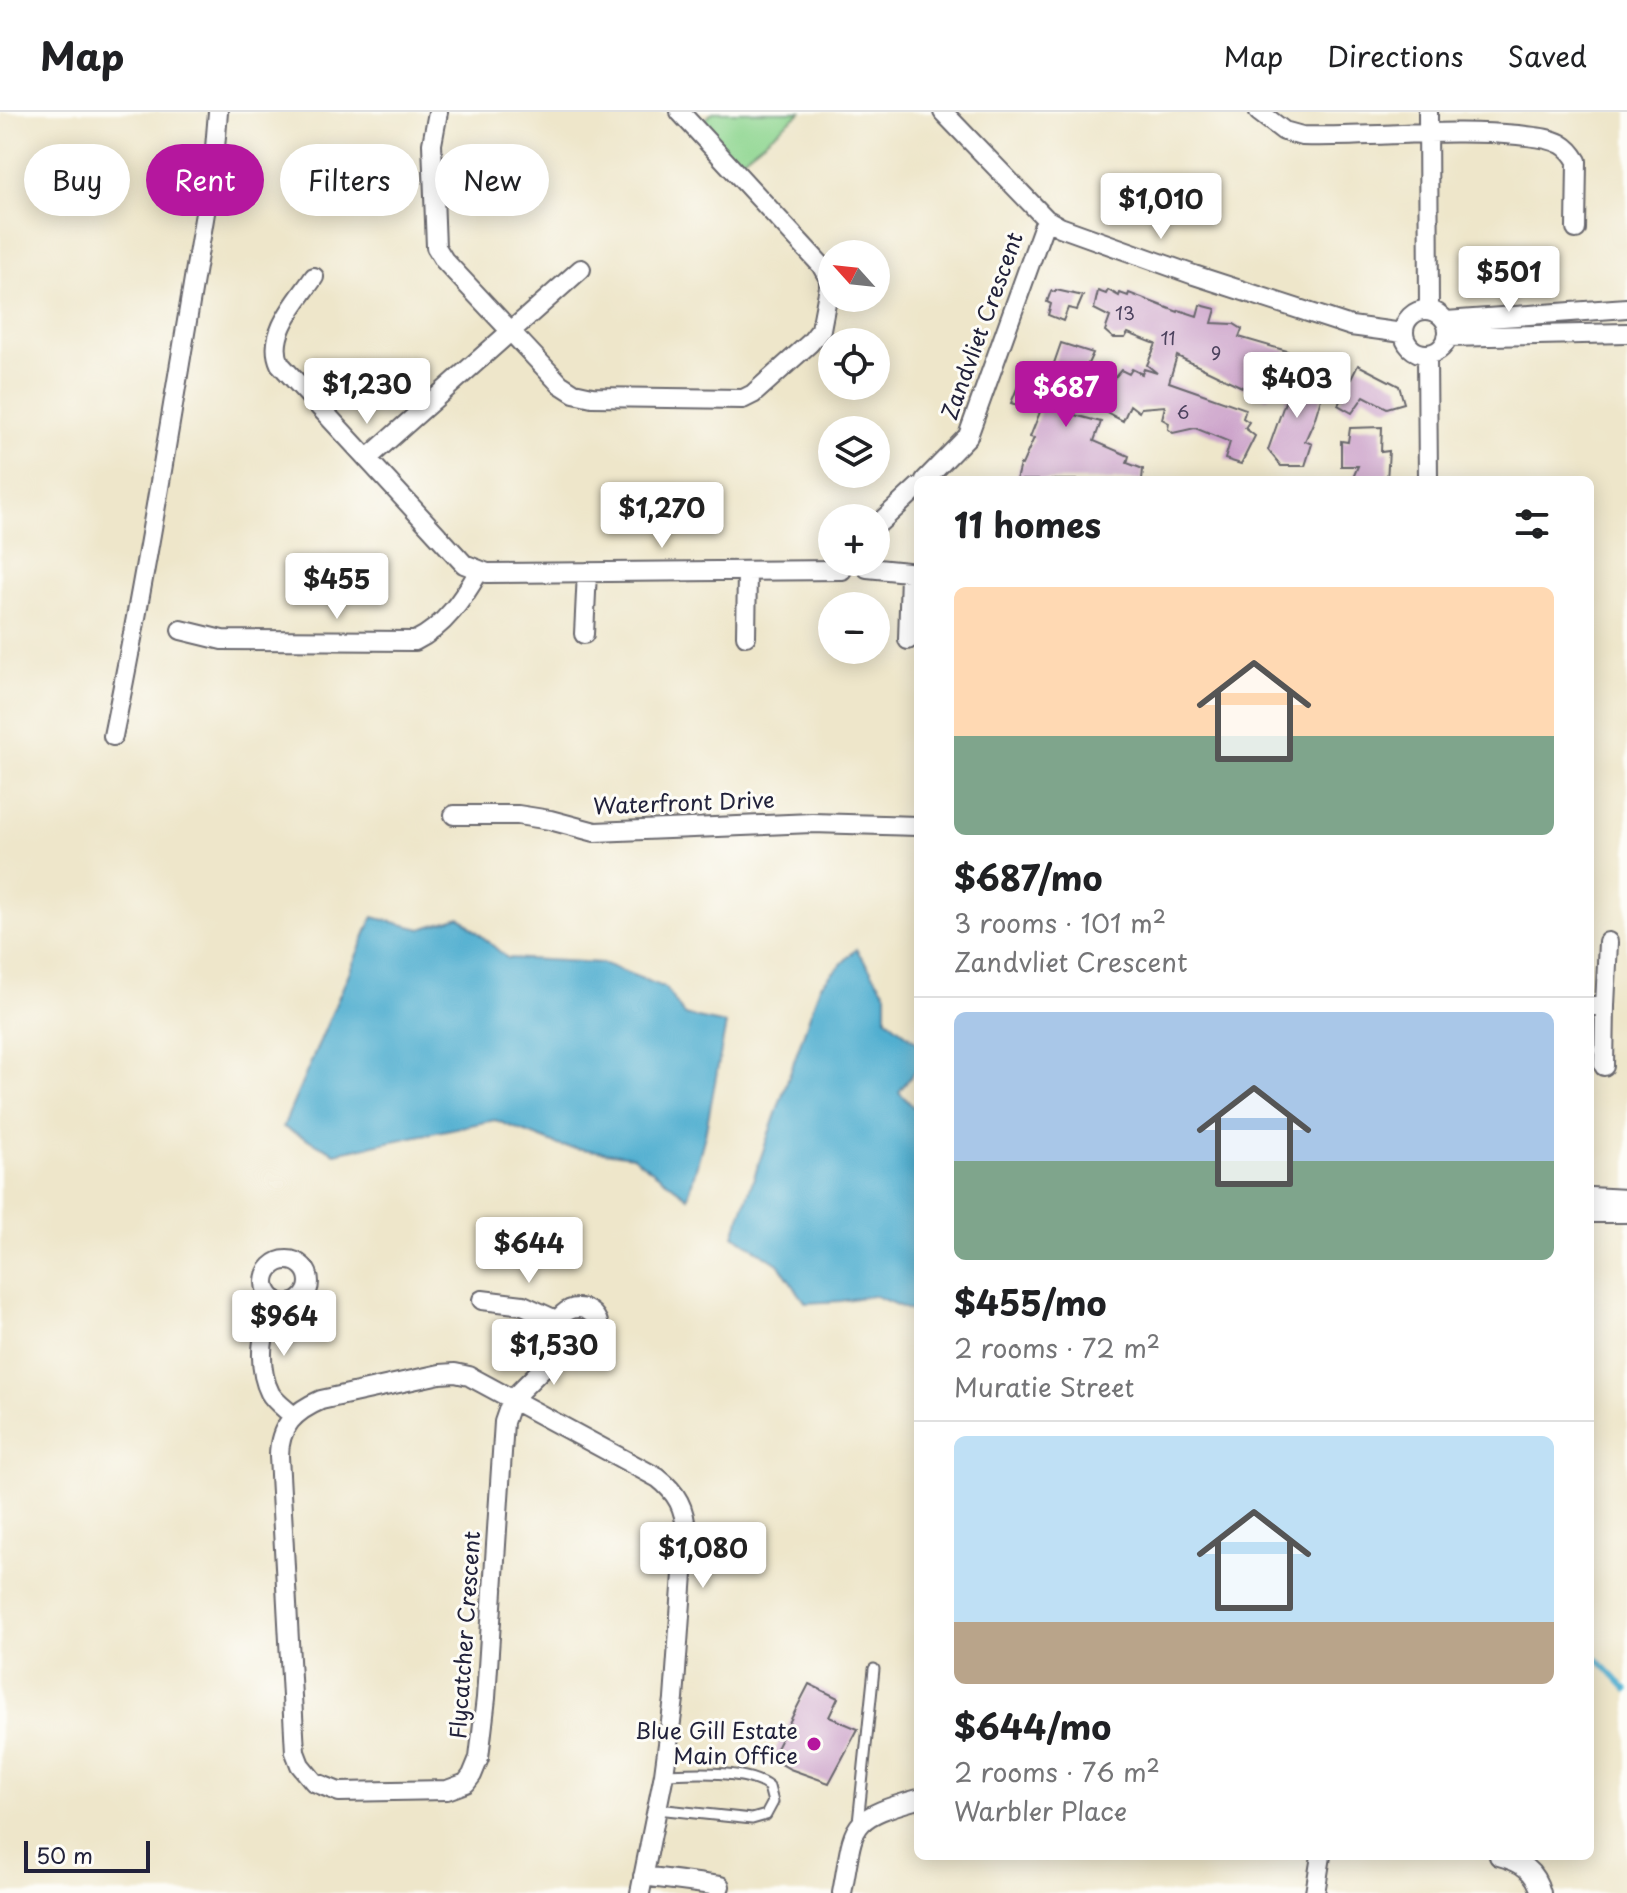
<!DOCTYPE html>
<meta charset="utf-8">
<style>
:root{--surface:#fff;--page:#f2f2f2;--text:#202124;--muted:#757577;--line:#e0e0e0;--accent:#b5179e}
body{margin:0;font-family:"Playpen Sans",sans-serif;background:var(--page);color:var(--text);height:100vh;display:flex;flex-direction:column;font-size:30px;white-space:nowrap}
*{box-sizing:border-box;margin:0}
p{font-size:26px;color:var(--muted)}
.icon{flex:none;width:44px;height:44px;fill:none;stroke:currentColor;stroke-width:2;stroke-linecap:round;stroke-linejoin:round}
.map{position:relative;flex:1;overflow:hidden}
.details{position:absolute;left:914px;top:364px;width:680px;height:1384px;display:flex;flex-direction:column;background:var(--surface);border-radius:12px;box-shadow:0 4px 20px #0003}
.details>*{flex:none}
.top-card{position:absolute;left:24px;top:32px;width:760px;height:72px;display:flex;gap:16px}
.needle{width:52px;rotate:297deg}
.controls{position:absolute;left:818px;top:128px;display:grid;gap:16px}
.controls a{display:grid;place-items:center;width:72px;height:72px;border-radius:50%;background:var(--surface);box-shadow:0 4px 20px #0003;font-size:40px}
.scale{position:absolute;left:24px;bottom:20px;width:126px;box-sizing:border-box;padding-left:8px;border:4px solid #22223b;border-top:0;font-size:22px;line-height:28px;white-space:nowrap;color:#22223b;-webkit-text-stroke:6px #fdfcf7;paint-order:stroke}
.price{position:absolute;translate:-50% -68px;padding:0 18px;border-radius:8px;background:#fff;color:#222;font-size:26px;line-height:52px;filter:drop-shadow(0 2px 4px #0008)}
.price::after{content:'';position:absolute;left:50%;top:48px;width:24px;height:18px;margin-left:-12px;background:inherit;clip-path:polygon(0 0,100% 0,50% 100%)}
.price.on{background:var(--accent);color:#fff}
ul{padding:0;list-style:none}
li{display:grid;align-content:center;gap:16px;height:424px;padding:0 40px}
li+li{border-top:2px solid var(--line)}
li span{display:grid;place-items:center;height:248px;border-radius:12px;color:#555}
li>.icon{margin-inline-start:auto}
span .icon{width:144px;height:144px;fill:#fffc;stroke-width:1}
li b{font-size:34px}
h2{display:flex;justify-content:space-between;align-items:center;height:96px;padding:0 40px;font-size:34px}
.tag{padding:0 28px;border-radius:36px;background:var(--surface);box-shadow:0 4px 20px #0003;font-size:28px;line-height:72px}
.tag.on{background:var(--accent);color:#fff}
header{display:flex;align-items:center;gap:48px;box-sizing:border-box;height:112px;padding:0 40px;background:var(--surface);border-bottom:2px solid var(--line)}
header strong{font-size:38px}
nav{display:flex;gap:44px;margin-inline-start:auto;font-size:28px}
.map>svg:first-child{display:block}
.green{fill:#8dd58f;stroke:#587c65;stroke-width:2}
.water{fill:#51afd0;stroke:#3a6886;stroke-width:2}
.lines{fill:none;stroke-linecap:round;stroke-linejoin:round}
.stream{stroke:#51afd0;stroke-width:5}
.building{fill:#cba0c9}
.service-casing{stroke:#69676d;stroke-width:13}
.minor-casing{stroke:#69676d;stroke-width:22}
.service{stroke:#fff;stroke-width:9}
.minor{stroke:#fff;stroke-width:18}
.poi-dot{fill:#b5179e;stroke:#fdfcf7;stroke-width:3}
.labels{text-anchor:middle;stroke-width:6;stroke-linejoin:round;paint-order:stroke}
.number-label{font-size:18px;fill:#4c425e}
.street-label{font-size:22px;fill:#22223b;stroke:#fdfcf7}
.poi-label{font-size:22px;fill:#22223b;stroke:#fdfcf7;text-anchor:end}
</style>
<header>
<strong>Map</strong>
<nav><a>Map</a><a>Directions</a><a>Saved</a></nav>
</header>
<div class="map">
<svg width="1627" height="1781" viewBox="0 0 1627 1781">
<rect width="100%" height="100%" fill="#fdfcf7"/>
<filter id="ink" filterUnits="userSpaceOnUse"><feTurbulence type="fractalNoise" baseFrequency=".0125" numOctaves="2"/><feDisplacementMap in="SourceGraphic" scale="16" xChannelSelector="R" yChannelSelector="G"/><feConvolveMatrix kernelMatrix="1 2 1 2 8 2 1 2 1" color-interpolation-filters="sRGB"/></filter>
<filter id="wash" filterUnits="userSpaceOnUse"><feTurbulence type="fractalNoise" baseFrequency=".006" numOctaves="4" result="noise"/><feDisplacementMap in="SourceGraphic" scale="32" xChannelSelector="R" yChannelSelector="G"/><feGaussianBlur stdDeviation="1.8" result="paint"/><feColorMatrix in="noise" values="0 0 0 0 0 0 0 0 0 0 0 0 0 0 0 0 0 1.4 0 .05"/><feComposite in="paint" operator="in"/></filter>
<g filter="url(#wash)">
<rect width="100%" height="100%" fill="#eee6ca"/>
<path class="green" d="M713 0H801L729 57 693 19Z"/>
<path class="water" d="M373 805 421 817 460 805 507 846 602 851 666 876 684 903 726 912 705 1023 688 1085 632 1044 561 1034 495 1008 335 1041 283 1015Z
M856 837 886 881V906L918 931V955L899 980 918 1000V1202L873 1183 841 1189 806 1191 778 1152 734 1123 820 874Z"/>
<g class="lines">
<path class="stream" d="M1590 1539 1627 1578"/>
</g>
<g id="blocks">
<path class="building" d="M1056 178 1083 184 1077 198 1068 196 1063 209 1048 203 1051 192 1047 190 1051 179 1055 180Z
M1108 178 1119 184 1120 181 1128 184 1129 181 1178 200 1179 198 1197 204 1200 193 1216 197 1212 211 1234 212 1242 217 1239 225 1287 239 1283 251 1292 255 1267 287 1177 244 1169 270 1246 297 1243 306 1249 310 1245 316 1255 324 1241 352 1225 347 1230 330 1195 316 1173 321 1168 317 1169 311 1162 307 1165 294 1141 296 1139 300 1130 293 1123 309 1100 297 1111 270 1121 258 1129 262 1132 257 1142 262 1144 257 1157 261 1147 253 1156 232 1128 221 1125 226H1113L1105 219 1110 205 1094 197 1098 179 1106 182Z
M1061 231 1093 241 1079 271 1075 268 1063 300 1101 310 1094 329 1129 344 1127 351 1143 357 1142 368H1016L1020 352 1022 353 1034 326 1030 325 1040 300 1011 291 1018 274 1026 278 1035 253 1051 260Z
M1358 253 1399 274 1404 291 1387 296 1364 284 1352 301 1338 293Z
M1297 256 1327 267 1314 309 1305 329 1312 332 1305 354H1281L1268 338Z
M1382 315 1381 340 1389 339 1387 368H1352L1358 354H1341V329L1348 330 1350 316Z
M809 1572 838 1586 829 1605 858 1617 829 1671 790 1657 771 1646Z"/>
</g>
</g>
<g filter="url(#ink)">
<use href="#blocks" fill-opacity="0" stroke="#69676d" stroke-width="2"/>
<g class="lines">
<g class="service-casing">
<path id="service" d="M657 1697 752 1707 766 1703 773 1690 769 1675C746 1657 692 1661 664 1662
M858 1711 874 1557"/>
</g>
<g class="minor-casing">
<path id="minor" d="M438 0 432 32 436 135 444 148 560 272 574 281 592 285 743 287 753 282 810 231 821 217 829 175V167L821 153 680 0
M943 0 1046 107 1060 115 1194 163 1351 214 1403 221
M1259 0 1284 19 1302 24C1374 26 1446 16 1518 23 1532 25 1548 25 1561 32 1568 36 1573 42 1577 49L1576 117
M1428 0 1429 198
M314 165C298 189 266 222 280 252L464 452 487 461 842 458
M1404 220a22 22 0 1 1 44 0a22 22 0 1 1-44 0Z
M1446 209 1627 196
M1447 225 1627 221
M1427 243 1428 368
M368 346 581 157
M925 368 968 324 1046 107
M876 414 918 375
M867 456 918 461
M181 518 222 528 415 529C444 515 463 487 479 459
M584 522 587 460
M746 524 747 459
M908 528 910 462
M113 624C152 433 181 240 214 48L218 0
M454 703H518L550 708 595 720 812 711 918 714
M1590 894H1605L1608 830
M1604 954 1605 894
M1590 1085 1627 1087
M1590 1101H1627
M265 1170a22 22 0 1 1 44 0a22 22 0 1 1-44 0Z
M275 1188C262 1215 256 1253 270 1281 275 1290 286 1297 293 1304
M482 1188 523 1193 558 1209
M557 1217a21 21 0 1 1 42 0a21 21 0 1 1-42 0Z
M565 1234 512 1287 504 1310 486 1586 479 1646 472 1663 466 1671 447 1678 339 1680 314 1670 300 1653 295 1640 279 1344C279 1314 295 1299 321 1288L440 1262 455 1261 469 1264 658 1366C677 1381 685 1396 686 1420L674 1587 664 1662 640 1781
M1499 1744C1521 1750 1535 1758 1541 1781
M643 1764 720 1774
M842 1781C855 1712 846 1707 918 1687
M1315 1781 1321 1744"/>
</g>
<use href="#service" class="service"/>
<use href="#minor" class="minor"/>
</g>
</g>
<circle class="poi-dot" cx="814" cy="1632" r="8"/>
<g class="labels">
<g class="number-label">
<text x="1125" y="208">13</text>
<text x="1168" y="233">11</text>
<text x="1216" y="248">9</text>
<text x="1183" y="307">6</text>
</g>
<g class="street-label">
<text transform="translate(982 214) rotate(-70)" y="8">Zandvliet Crescent</text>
<text transform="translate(684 691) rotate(-2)" y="8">Waterfront Drive</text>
<text transform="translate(465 1523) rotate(-86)" y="8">Flycatcher Crescent</text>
</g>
<g class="poi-label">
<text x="798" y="1627">Blue Gill Estate<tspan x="798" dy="25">Main Office</tspan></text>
</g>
</g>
</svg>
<div class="controls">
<a><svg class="needle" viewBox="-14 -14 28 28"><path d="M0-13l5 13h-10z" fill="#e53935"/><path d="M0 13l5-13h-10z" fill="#757577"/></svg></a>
<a><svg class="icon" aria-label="locate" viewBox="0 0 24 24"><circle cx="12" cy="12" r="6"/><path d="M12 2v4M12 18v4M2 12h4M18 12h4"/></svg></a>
<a><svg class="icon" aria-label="layers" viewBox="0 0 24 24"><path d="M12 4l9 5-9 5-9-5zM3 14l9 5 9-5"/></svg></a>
<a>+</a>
<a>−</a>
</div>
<div class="scale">50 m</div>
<b class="price" style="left:1161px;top:129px">$1,010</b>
<b class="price" style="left:1509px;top:202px">$501</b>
<b class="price" style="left:1297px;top:308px">$403</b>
<b class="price" style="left:367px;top:314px">$1,230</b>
<b class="price on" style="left:1066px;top:317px">$687</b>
<b class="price" style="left:662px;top:438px">$1,270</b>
<b class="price" style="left:337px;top:509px">$455</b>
<b class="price" style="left:529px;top:1173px">$644</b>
<b class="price" style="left:284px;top:1246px">$964</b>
<b class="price" style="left:554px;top:1275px">$1,530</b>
<b class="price" style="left:703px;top:1478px">$1,080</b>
<div class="top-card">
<a class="tag">Buy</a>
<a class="tag on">Rent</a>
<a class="tag">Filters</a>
<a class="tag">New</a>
</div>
<section class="details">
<h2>11 homes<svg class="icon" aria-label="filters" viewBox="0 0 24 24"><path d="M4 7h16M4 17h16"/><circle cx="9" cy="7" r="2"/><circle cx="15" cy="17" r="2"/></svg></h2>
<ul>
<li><span style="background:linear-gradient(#ffd9b3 60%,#7fa58c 0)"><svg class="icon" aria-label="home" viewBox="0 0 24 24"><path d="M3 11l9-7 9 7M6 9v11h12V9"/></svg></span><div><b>$687/mo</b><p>3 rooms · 101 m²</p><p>Zandvliet Crescent</p></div></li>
<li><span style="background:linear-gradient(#a9c7e8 60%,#7fa58c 0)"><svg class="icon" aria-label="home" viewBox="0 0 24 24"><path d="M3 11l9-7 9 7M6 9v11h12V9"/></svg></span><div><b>$455/mo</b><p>2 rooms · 72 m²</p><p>Muratie Street</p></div></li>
<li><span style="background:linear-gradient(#bfe0f5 75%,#b9a48a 0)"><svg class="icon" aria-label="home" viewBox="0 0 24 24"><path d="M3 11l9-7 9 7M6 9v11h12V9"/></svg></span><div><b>$644/mo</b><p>2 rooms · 76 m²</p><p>Warbler Place</p></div></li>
</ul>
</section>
</div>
